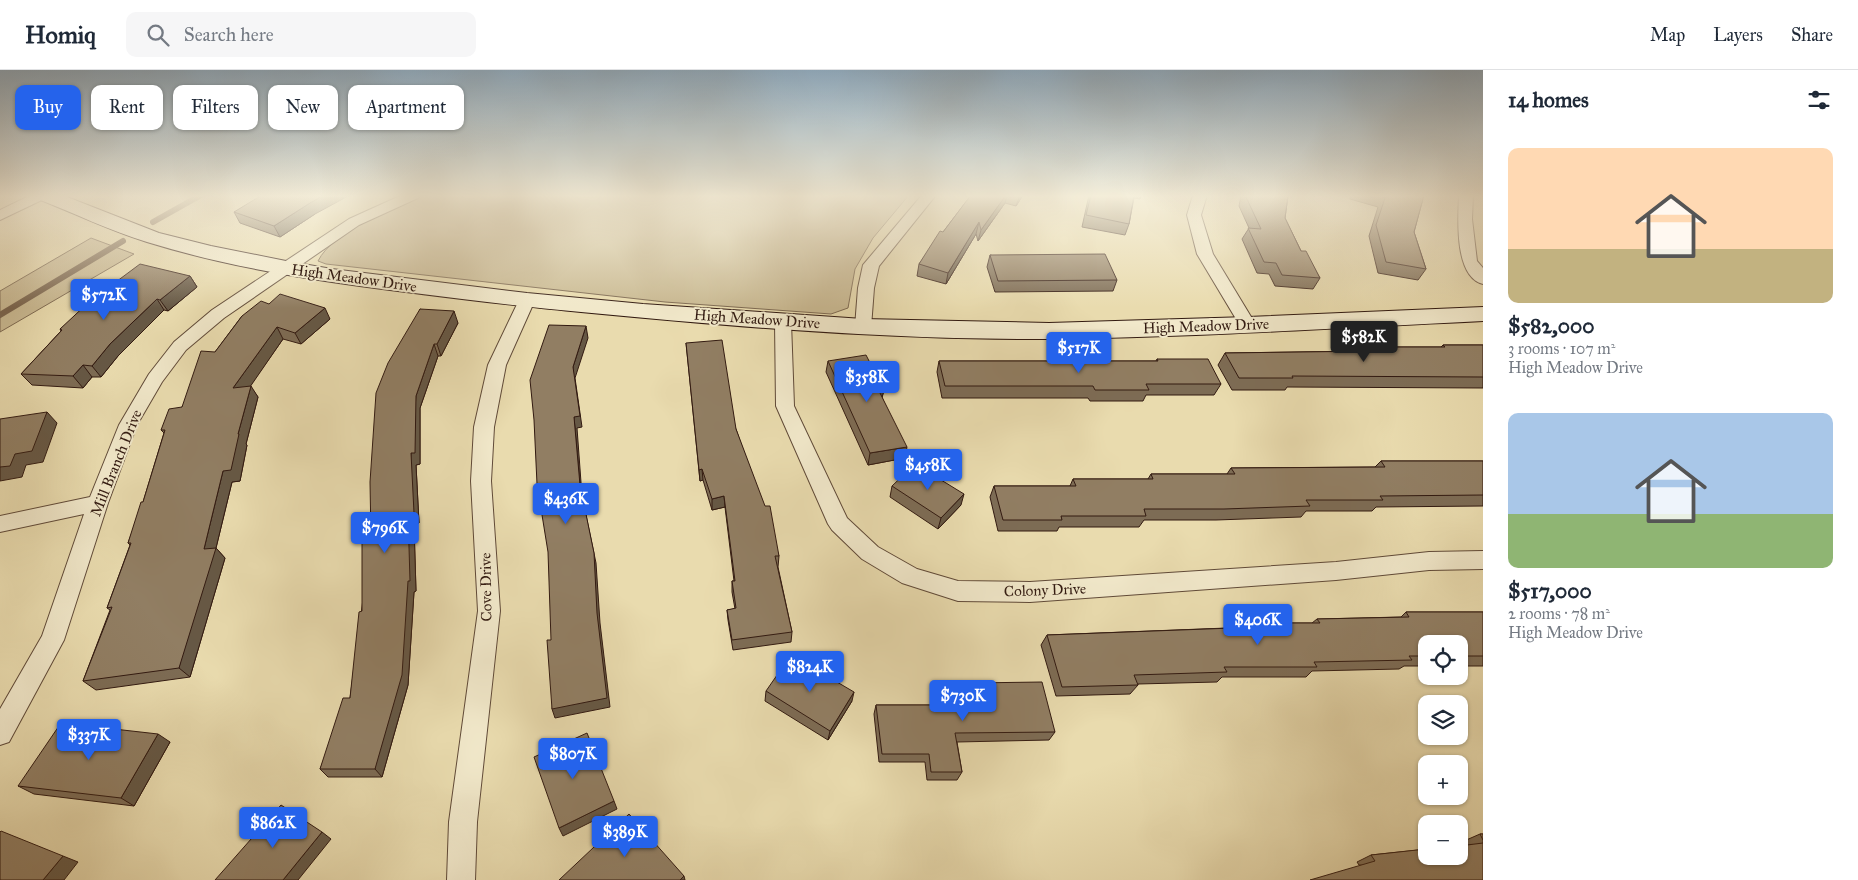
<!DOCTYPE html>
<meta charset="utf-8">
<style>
:root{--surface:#fff;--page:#f6f6f7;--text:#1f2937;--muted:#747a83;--line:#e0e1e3;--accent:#2563eb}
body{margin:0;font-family:"IM FELL Great Primer",serif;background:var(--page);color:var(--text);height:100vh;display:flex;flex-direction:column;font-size:19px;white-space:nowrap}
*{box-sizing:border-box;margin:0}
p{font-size:16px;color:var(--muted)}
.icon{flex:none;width:28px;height:28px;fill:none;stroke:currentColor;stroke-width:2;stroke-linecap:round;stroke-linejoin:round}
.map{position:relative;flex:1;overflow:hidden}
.drawer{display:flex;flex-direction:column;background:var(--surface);width:375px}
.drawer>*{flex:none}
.banner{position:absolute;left:15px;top:15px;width:475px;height:45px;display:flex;gap:10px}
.buttons{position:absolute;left:1418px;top:565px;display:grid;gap:10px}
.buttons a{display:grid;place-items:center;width:50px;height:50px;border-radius:10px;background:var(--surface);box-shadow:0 1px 4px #0004;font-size:25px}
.price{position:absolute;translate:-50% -42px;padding:0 11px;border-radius:5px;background:var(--accent);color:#fff;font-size:16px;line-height:32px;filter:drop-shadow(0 1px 2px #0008)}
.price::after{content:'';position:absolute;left:50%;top:30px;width:15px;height:11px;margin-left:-8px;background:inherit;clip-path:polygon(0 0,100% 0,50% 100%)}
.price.active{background:#222;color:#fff}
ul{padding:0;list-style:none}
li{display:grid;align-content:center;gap:10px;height:265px;padding:0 25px}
li span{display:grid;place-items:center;height:155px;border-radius:10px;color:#555}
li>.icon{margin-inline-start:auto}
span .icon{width:90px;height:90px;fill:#fffc;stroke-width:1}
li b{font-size:21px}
h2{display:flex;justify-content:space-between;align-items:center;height:60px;padding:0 25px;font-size:21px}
.pill{padding:0 18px;border-radius:10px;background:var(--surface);box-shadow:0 1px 4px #0004;font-size:18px;line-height:45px}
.pill.active{background:var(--accent);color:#fff}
header{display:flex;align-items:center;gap:30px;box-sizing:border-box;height:70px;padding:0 25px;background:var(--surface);border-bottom:1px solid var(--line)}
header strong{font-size:24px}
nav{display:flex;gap:28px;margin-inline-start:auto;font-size:18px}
.search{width:350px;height:45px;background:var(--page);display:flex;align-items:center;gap:12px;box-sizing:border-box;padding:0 18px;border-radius:10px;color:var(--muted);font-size:19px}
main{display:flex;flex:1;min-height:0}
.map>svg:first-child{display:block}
.green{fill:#caba93;stroke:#7e6a52}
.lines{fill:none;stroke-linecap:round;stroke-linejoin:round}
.stream{stroke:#7b664f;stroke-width:6}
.street-casing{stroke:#604a38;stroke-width:2}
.secondary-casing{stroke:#321a11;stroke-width:2}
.street{fill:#f1e8ca;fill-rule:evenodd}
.secondary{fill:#f1e8ca;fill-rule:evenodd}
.wall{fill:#7d6c55;stroke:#321a11}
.shaded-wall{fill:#665845;stroke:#321a11}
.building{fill:#917e63;stroke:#321a11}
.labels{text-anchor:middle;stroke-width:4;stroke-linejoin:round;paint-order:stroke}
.street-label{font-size:15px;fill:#321a11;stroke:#f1e8ca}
</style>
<header>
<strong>Homiq</strong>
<div class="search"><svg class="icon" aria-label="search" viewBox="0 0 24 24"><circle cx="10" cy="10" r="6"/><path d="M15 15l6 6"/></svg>Search here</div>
<nav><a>Map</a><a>Layers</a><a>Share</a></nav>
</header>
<main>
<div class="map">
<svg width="1483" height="810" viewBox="0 0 1483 810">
<rect width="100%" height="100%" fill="#e9dbae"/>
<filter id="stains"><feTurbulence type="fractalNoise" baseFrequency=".004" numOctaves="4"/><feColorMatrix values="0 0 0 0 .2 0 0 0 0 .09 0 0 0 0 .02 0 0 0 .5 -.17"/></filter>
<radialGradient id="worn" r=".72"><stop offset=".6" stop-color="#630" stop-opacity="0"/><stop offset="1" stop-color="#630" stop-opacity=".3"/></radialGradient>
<path class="green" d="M423 125H909L873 168 855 199 848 238 831 244 665 232 326 194 318 191C333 161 393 138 423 125Z
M91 168 134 184 0 262V221Z"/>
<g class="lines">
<path class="stream" d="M153 152 201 125
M0 245 123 171"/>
<g class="street-casing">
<path id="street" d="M31 125H48L46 128 0 150V140Z
M402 125H420L418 128 359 155 224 248 186 280 162 312 137 355 108 433 64 570 9 672 0 675V639L42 566 84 444 0 462V446L90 427 119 355 149 304 174 272 212 240 349 149Z
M922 125H936L879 196 874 218 871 257 869 261 863 263 857 261 855 257 858 218 863 195Z
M1193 125H1207L1201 145 1213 184 1256 255 1254 259 1248 260 1242 259 1197 184 1187 145Z
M1459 125H1473L1472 149 1477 191 1483 198V214C1454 207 1458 148 1459 125Z
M527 225 533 226 535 230 506 295 494 357 491 411 500 541 477 752 475 810H447L449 752 478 541 471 411 474 357 488 295 519 230 521 226Z
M783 247 789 248 791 252 794 336 847 448 878 477 917 499 958 511 1030 512 1336 492 1429 482 1483 481V499L1429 500 1336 510 1030 532 958 531 902 513 862 489 832 460 828 454 776 336 775 252 777 248Z"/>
</g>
<g class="secondary-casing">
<path id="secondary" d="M35 125H62L159 163 211 176 286 191 332 199 527 223 643 234 863 249 1049 253 1248 247 1483 237V251C1339 258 1195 267 1050 269 894 270 737 257 581 242 525 237 470 230 414 223 324 212 234 199 147 172 110 161 74 143 38 129Z"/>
</g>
<use href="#street" class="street"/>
<use href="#secondary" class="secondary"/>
</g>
<path class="wall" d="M971 125H1023L1016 136 1005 133 978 171 976 164 946 214 917 206 919 194Z
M1089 125H1141L1140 129 1134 128 1129 154 1125 165 1082 157Z
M1241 125H1294L1292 127 1288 126 1285 148 1301 181 1320 208 1313 219 1275 216 1269 204 1257 203 1242 169 1249 158 1239 136Z
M1351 125H1424L1414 162 1426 199 1418 210 1378 203 1369 166 1378 137 1350 129Z
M234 142 315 144 280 167 240 153Z
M990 185 1117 210 1113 221 995 222 987 197Z
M190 206 197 217 168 241 164 240 118 286 101 307H92L83 318 32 315 21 304 61 261 60 259Z
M420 239 458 253 441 286H438L420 338V394L416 395 419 453 414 455 416 521 414 522 408 615 382 707H328L320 699 350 628 371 468Z
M242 246 330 249 301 274 283 269 250 316 258 327 246 374 247 375 240 411 232 412 216 478 225 488 190 607 96 620 83 611 110 540 107 538 130 475 128 473 143 432 164 363 161 360 182 337 215 282Z
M686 273 736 359 779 486 778 497 792 562 791 572 733 580 728 550 727 540 735 539 732 522V511H734L725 437 712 440 703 410 700 411Z
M1443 275H1483V318L1287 317 1285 320H1232L1218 295 1225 283 1368 281 1371 277H1441Z
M1157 289 1221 314 1214 325H1146L1143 331H1090L1088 328H942L937 302 939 291H1156Z
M828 291 884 320 882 327 905 388 868 395 826 302Z
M1381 391H1483V436L1376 437 1372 441H1306L1301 447 1216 450H1144L1139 457H1059L1057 461H998L990 427 994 416H1070L1073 409H1148L1151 404H1227L1231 398 1375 397Z
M892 416 961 435 938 459 890 427Z
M1406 542H1483V596H1459V574H1426V596H1404L1399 599 1312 601 1306 607H1222L1217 612 1138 614V615L1130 624 1056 626 1041 575 1047 565 1227 558 1231 553H1312L1317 549 1401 547Z
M971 613 1055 662 1049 670 957 672 962 702 957 710H927L925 692H879L874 644 876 635H969L966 622Z
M766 621 852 631 828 670 765 631Z
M170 672 134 736 34 724 18 716Z
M1480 764H1483V810L1359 795 1357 792 1371 785 1466 775 1464 771Z"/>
<path class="shaded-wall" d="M324 125H350L315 144 280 167 274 156 310 133Z
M1006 125H1007L1005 133 978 171 981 160Z
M1020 125H1023L1016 136Z
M979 152 976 164 946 214 948 203Z
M190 206 197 217 168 241 160 230Z
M157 229 164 240 118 286 101 307 92 296 110 274Z
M325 238 330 249 301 274 295 263Z
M454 241 458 253 441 286 437 274Z
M586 256 588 268 575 308 582 357 577 358 582 426 596 493 600 553 610 637 555 648 552 639 580 415 574 347 573 297Z
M277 257 283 269 241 330 233 318Z
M434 274 438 286 420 338V394L416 395 419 453 414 455 416 521 414 522 408 615 382 707 375 699 408 444 411 383 416 326Z
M83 295 92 307 83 318 73 306Z
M251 316 258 327 246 374 247 375 240 411 232 412 216 478 225 488 190 607 179 598 204 479 223 401 238 364Z
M884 320 881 332 879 321Z
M47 342 57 353 43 392 26 395 22 407 0 411V397L15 384Z
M907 377 905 388 868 395 870 383Z
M702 399 703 410 700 411 699 400Z
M964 424 961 435 938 459 941 448Z
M724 426 725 437 712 440V429Z
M854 622 852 631 828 670 830 661Z
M158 664 170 672 134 736 121 728Z
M614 731 617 739 563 766 559 758Z
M322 762 331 769 298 810H283Z
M63 786 78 792 64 810H43Z
M684 806 685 810H680Z"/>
<path class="building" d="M262 125H324L310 133 274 156 234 142Z
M971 125H1006L981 160 979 152 948 203 919 194 940 161 943 162Z
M1091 125H1134L1129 154 1086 145Z
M1245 125H1288L1285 148 1301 181H1306L1320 208 1282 205 1276 193 1264 192 1248 158 1261 159Z
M1383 125H1424L1414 162 1426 199 1386 192 1376 155 1386 125Z
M1105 184 1117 210 998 211 990 185Z
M140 194 190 206 160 230 157 229 110 274 92 296 83 295 73 306 21 304 62 260 60 259 89 232Z
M280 224 325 238 295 263 277 257 233 318 251 316 238 364H239L231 400 223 401 204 479 216 478 179 598 83 611 112 537 107 538 131 473H128L141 432H143L165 360H161L169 339 182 337 201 281 215 282 242 246 261 231 269 234Z
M420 239 454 241 437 274H434L416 326 415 383H411L414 443 408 444 410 511H408L402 605 375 699H320L343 628H350L359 542 362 541V470L371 468 370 412 376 323 388 293Z
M549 255 586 256 573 297 580 346 574 347 580 415 594 483 597 543 607 628 552 639 547 570H551L548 482 537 414 534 350 530 310Z
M722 270 736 359 765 436H770L779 486H775L792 562 732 570 727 540 736 538 732 511H735L724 426 712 429 702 399 699 400 686 273Z
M1443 275H1483V307L1292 306 1293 308H1239L1225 283 1374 281 1371 277H1445Z
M866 285 884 320 879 321 907 377 870 383 828 291Z
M1157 289H1208L1221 314H1146L1149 320H1095L1093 316H945L939 291H1158Z
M47 342 32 381 15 384 10 396 0 397V349Z
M1381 391H1483V425L1380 426 1383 430H1306L1310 436 1224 439H1144L1146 446H1061L1062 450H1003L994 416H1076L1073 409H1153L1151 404H1235L1231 398 1385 397Z
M915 394 964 424 941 448 892 416Z
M1406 542H1483V586H1459V574H1426V586H1409L1412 590 1314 592 1317 597H1224L1227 602 1134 605 1138 615 1062 617 1047 565 1233 558 1231 553H1320L1317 549 1409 547Z
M791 585 854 622 830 661 766 621Z
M1042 612 1055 662 955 663 962 702H931L929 684H882L876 635H975L971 613Z
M61 653 158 664 121 728 18 716Z
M587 663 614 731 559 758 534 687Z
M281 735 322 762 283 810H215Z
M629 744 684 806 680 810H559Z
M1 761 63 786 43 810H0V762Z
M1480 764H1483V770Z
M1483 773V810H1310L1375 791 1371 785 1426 779V786H1459V776Z"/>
<linearGradient id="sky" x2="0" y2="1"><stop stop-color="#8fa9bc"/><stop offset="0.53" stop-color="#f5efdb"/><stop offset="1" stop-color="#f5efdb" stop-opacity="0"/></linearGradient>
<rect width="1483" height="238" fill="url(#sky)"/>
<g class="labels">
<g class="street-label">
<text transform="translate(354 208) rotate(8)" y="5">High Meadow Drive</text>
<text transform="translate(757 249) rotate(4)" y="5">High Meadow Drive</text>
<text transform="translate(1206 256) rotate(-2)" y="5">High Meadow Drive</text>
<text transform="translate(116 393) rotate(-68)" y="5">Mill Branch Drive</text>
<text transform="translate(486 517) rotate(-91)" y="5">Cove Drive</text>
<text transform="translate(1045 520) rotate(-2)" y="5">Colony Drive</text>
</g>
</g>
<rect width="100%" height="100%" filter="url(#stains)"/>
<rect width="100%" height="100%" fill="url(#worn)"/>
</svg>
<div class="buttons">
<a><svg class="icon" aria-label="locate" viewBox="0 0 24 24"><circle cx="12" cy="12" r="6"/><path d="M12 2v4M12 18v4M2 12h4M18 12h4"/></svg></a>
<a><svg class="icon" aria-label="layers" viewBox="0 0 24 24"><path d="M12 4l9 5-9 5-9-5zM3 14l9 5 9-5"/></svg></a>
<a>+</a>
<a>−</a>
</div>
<b class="price" style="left:104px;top:251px">$572K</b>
<b class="price active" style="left:1364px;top:293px">$582K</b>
<b class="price" style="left:1079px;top:304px">$517K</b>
<b class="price" style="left:867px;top:333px">$358K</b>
<b class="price" style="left:928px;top:421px">$458K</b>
<b class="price" style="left:566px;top:455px">$436K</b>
<b class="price" style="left:385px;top:484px">$796K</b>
<b class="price" style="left:1258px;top:576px">$406K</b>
<b class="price" style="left:810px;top:623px">$824K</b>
<b class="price" style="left:963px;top:652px">$730K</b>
<b class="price" style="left:89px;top:691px">$337K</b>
<b class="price" style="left:573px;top:710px">$807K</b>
<b class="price" style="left:273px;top:779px">$862K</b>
<b class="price" style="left:625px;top:788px">$389K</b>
<div class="banner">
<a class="pill active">Buy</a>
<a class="pill">Rent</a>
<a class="pill">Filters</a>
<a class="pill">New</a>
<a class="pill">Apartment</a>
</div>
</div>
<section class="drawer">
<h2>14 homes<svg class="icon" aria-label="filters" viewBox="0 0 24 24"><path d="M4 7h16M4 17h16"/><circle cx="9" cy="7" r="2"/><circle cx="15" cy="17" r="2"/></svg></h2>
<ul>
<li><span style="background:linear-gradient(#ffd9b3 65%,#c2b280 0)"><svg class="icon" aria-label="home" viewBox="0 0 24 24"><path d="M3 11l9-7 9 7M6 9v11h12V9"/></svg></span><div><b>$582,000</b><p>3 rooms · 107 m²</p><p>High Meadow Drive</p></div></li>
<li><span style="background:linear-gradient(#a9c7e8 65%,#8fb573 0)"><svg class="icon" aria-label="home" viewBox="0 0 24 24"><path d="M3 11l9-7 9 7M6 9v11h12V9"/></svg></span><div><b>$517,000</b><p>2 rooms · 78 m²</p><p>High Meadow Drive</p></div></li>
</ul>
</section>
</main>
